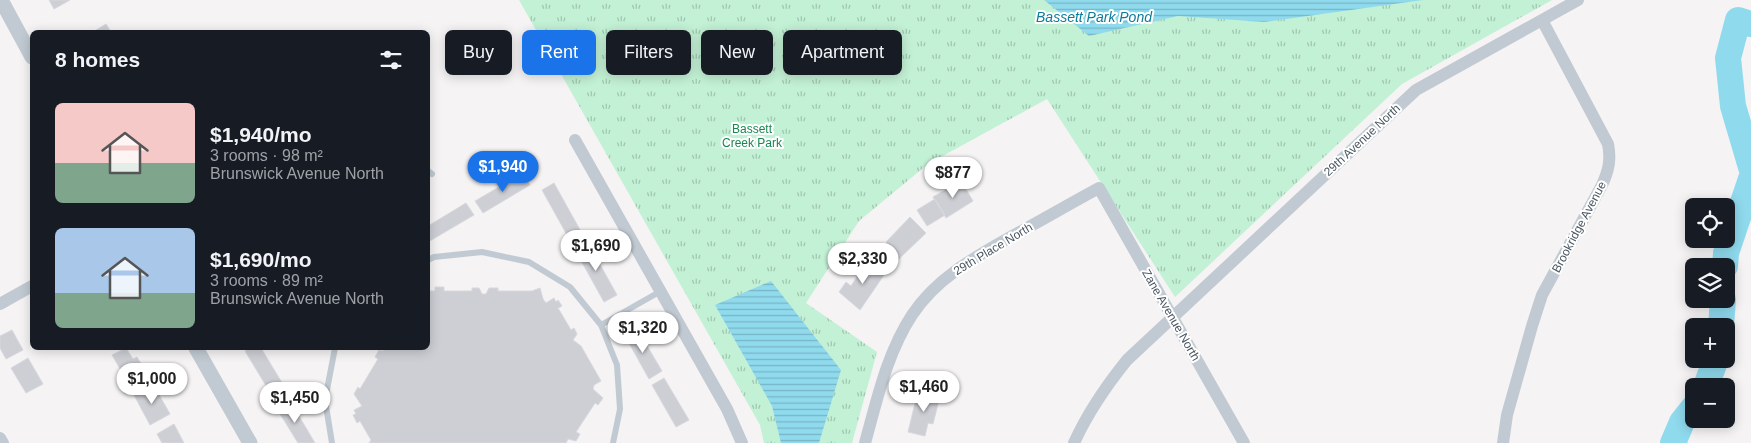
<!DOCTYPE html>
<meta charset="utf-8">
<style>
:root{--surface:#171b24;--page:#20242c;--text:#f1f3f6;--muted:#9ea1a6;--accent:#1a73e8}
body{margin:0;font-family:Arial,sans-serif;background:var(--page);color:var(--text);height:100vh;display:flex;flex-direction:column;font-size:19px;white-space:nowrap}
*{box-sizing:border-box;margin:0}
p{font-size:16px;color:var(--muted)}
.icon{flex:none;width:28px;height:28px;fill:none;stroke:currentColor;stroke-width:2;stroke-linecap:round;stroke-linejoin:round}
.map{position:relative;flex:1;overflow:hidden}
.details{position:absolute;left:30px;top:30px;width:400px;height:320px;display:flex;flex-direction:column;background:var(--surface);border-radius:8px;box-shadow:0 2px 12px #0003}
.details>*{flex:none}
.banner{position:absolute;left:445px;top:30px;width:475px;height:45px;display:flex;gap:10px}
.buttons{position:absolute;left:1685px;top:198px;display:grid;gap:10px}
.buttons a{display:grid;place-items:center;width:50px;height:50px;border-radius:8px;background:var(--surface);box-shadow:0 2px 12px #0003;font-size:25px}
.price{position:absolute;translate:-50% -42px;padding:0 11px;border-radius:18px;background:#fff;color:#222;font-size:16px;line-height:32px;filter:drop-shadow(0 1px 2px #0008)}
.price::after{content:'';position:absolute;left:50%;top:30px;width:15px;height:11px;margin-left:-8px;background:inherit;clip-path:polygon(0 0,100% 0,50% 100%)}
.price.on{background:var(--accent);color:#fff}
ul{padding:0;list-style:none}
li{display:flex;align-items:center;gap:15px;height:125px;padding:0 25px}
li span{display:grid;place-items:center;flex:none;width:140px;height:100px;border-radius:8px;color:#555}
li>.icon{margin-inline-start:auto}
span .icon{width:60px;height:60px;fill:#fffc;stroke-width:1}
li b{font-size:21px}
h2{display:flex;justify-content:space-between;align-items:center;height:60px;padding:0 25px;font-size:21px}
.pill{padding:0 18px;border-radius:8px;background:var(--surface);box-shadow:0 2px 12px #0003;font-size:18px;line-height:45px}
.pill.on{background:var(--accent);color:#fff}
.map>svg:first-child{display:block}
.park{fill:url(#park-tufts)}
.water{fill:url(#water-rules)}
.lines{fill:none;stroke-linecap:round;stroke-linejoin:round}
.river{stroke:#90daee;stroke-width:26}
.building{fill:#cdcfd5;stroke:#d7d9de}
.service{stroke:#c1cad2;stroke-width:6}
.minor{stroke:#c1cad2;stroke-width:12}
.tertiary{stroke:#c1cad2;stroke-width:15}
.labels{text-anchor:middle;stroke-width:4;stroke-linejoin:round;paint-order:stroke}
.park-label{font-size:12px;fill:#17864f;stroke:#fff}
.street-label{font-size:12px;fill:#4a5661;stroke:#fff}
.water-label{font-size:14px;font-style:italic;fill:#0c7c9b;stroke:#fff}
</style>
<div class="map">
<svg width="1751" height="443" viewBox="0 0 1751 443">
<defs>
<pattern id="park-tufts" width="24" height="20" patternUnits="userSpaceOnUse" patternTransform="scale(1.25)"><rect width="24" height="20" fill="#c3f1d5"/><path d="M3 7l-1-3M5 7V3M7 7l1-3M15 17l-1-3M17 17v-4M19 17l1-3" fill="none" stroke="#a0c6b0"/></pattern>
<pattern id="water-rules" width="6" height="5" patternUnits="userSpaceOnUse" patternTransform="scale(1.25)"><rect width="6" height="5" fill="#90daee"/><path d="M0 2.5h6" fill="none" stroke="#78b4c4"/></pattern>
</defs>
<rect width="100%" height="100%" fill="#f5f3f3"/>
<path class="park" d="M519 0H1552L1402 84 1175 297 1047 99 928 164 859 221 806 303 877 352 852 443H764L760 425Z"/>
<path class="water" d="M1044 0H1423L1264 22 1178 16 1089 36Z
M771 281 841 370 819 443H781L772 406 715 305Z"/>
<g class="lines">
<path class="river" d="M1751 24 1738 20 1728 58 1733 106 1751 167
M1725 266 1726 253 1751 179
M1721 326 1723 299
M1706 386 1716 359
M1673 443 1682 422 1694 407"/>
</g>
<path class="building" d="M49 0H70L54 9Z
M106 24 111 32H93Z
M523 173 530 185 483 213 475 201Z
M961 181 973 201 946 218 933 197Z
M554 183 584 237 572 244 542 190Z
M935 199 945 215 927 226 917 210Z
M466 203 474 215 428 242V226Z
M910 217 926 233 901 257 886 242Z
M587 241 617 295 604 302 574 248Z
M887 243 901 257 891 268 876 254Z
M868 260 886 272 860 310 839 292 846 282 851 286Z
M435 287H444V291H472V288H479L482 294H486L489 288H498V291H532L540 288 543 299 546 303 554 298 556 302 558 300 562 306 558 308 571 330 574 328 577 334 573 340 581 346 601 381 594 385 593 389 603 398 598 405 595 403 576 432 580 434 576 441 568 439 566 443H369L371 440 360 421 357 423 353 415 356 414 354 410 362 406 354 394 358 387 360 389 378 359 375 357 379 350 382 351 390 348H428V291H435Z
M637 329 662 371 649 379 625 336Z
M12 330 23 350 6 359 0 348V336Z
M126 348 133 359 137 357 143 367 145 366 153 378 125 394 119 383 126 379 112 355Z
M250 348H261L290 396 277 404 245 351Z
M28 358 43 384 26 393 11 368Z
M664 378 689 420 676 427 652 385Z
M153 384 170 414 150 425 134 395Z
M918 391 940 396 933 424 928 423 925 436 908 432Z
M290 401 315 443H298L277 409Z
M174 424 184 443H162L157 434Z"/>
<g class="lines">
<path class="service" d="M428 171 432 174
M428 260 434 257 482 252 529 262 570 287 601 325 617 365 620 409 613 443
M601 325 661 291
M332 443 325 400 335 348"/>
<path class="minor" d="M575 140 727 409 742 443
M0 304 32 286
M0 438 3 443
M865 443C877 400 887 353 912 315 937 277 977 256 1016 234 1044 219 1071 203 1099 188L1244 443
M1074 443C1088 412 1106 386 1127 360L1416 90 1578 0
M1503 443 1507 415 1532 326 1542 295 1602 185C1609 170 1611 159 1608 144L1542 20"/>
<path class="tertiary" d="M1 0 32 57
M196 348 250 443"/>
</g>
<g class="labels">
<g class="park-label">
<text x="752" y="133">Bassett<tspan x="752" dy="14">Creek Park</tspan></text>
</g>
<g class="street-label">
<text transform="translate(1362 140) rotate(-43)" y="4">29th Avenue North</text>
<text transform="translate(1579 227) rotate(-62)" y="4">Brookridge Avenue</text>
<text transform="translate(993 249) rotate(-31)" y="4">29th Place North</text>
<text transform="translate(1171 315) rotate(60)" y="4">Zane Avenue North</text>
</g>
<g class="water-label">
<text x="1094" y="22">Bassett Park Pond</text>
</g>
</g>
</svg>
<div class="buttons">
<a><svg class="icon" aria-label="locate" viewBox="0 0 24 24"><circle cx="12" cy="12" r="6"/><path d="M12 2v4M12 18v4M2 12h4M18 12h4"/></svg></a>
<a><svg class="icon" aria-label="layers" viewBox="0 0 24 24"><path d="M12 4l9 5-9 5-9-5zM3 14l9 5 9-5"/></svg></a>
<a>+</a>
<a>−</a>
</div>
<b class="price on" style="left:503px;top:193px">$1,940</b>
<b class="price" style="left:953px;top:199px">$877</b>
<b class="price" style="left:596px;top:272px">$1,690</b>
<b class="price" style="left:863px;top:285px">$2,330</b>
<b class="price" style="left:643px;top:354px">$1,320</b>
<b class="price" style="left:152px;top:405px">$1,000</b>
<b class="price" style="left:924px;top:413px">$1,460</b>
<b class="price" style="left:295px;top:424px">$1,450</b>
<div class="banner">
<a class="pill">Buy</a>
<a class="pill on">Rent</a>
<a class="pill">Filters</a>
<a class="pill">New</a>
<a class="pill">Apartment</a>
</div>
<section class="details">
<h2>8 homes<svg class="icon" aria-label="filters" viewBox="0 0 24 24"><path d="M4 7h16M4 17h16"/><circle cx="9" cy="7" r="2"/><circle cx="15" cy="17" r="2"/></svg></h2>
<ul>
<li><span style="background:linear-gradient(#f6c9c9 60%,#7fa58c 0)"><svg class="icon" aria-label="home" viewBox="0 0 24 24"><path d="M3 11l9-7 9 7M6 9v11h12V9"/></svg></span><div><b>$1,940/mo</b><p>3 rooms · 98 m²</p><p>Brunswick Avenue North</p></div></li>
<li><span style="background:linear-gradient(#a9c7e8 65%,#7fa58c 0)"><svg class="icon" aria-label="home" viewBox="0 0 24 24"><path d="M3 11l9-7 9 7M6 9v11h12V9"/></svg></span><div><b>$1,690/mo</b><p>3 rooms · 89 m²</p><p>Brunswick Avenue North</p></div></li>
</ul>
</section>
</div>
